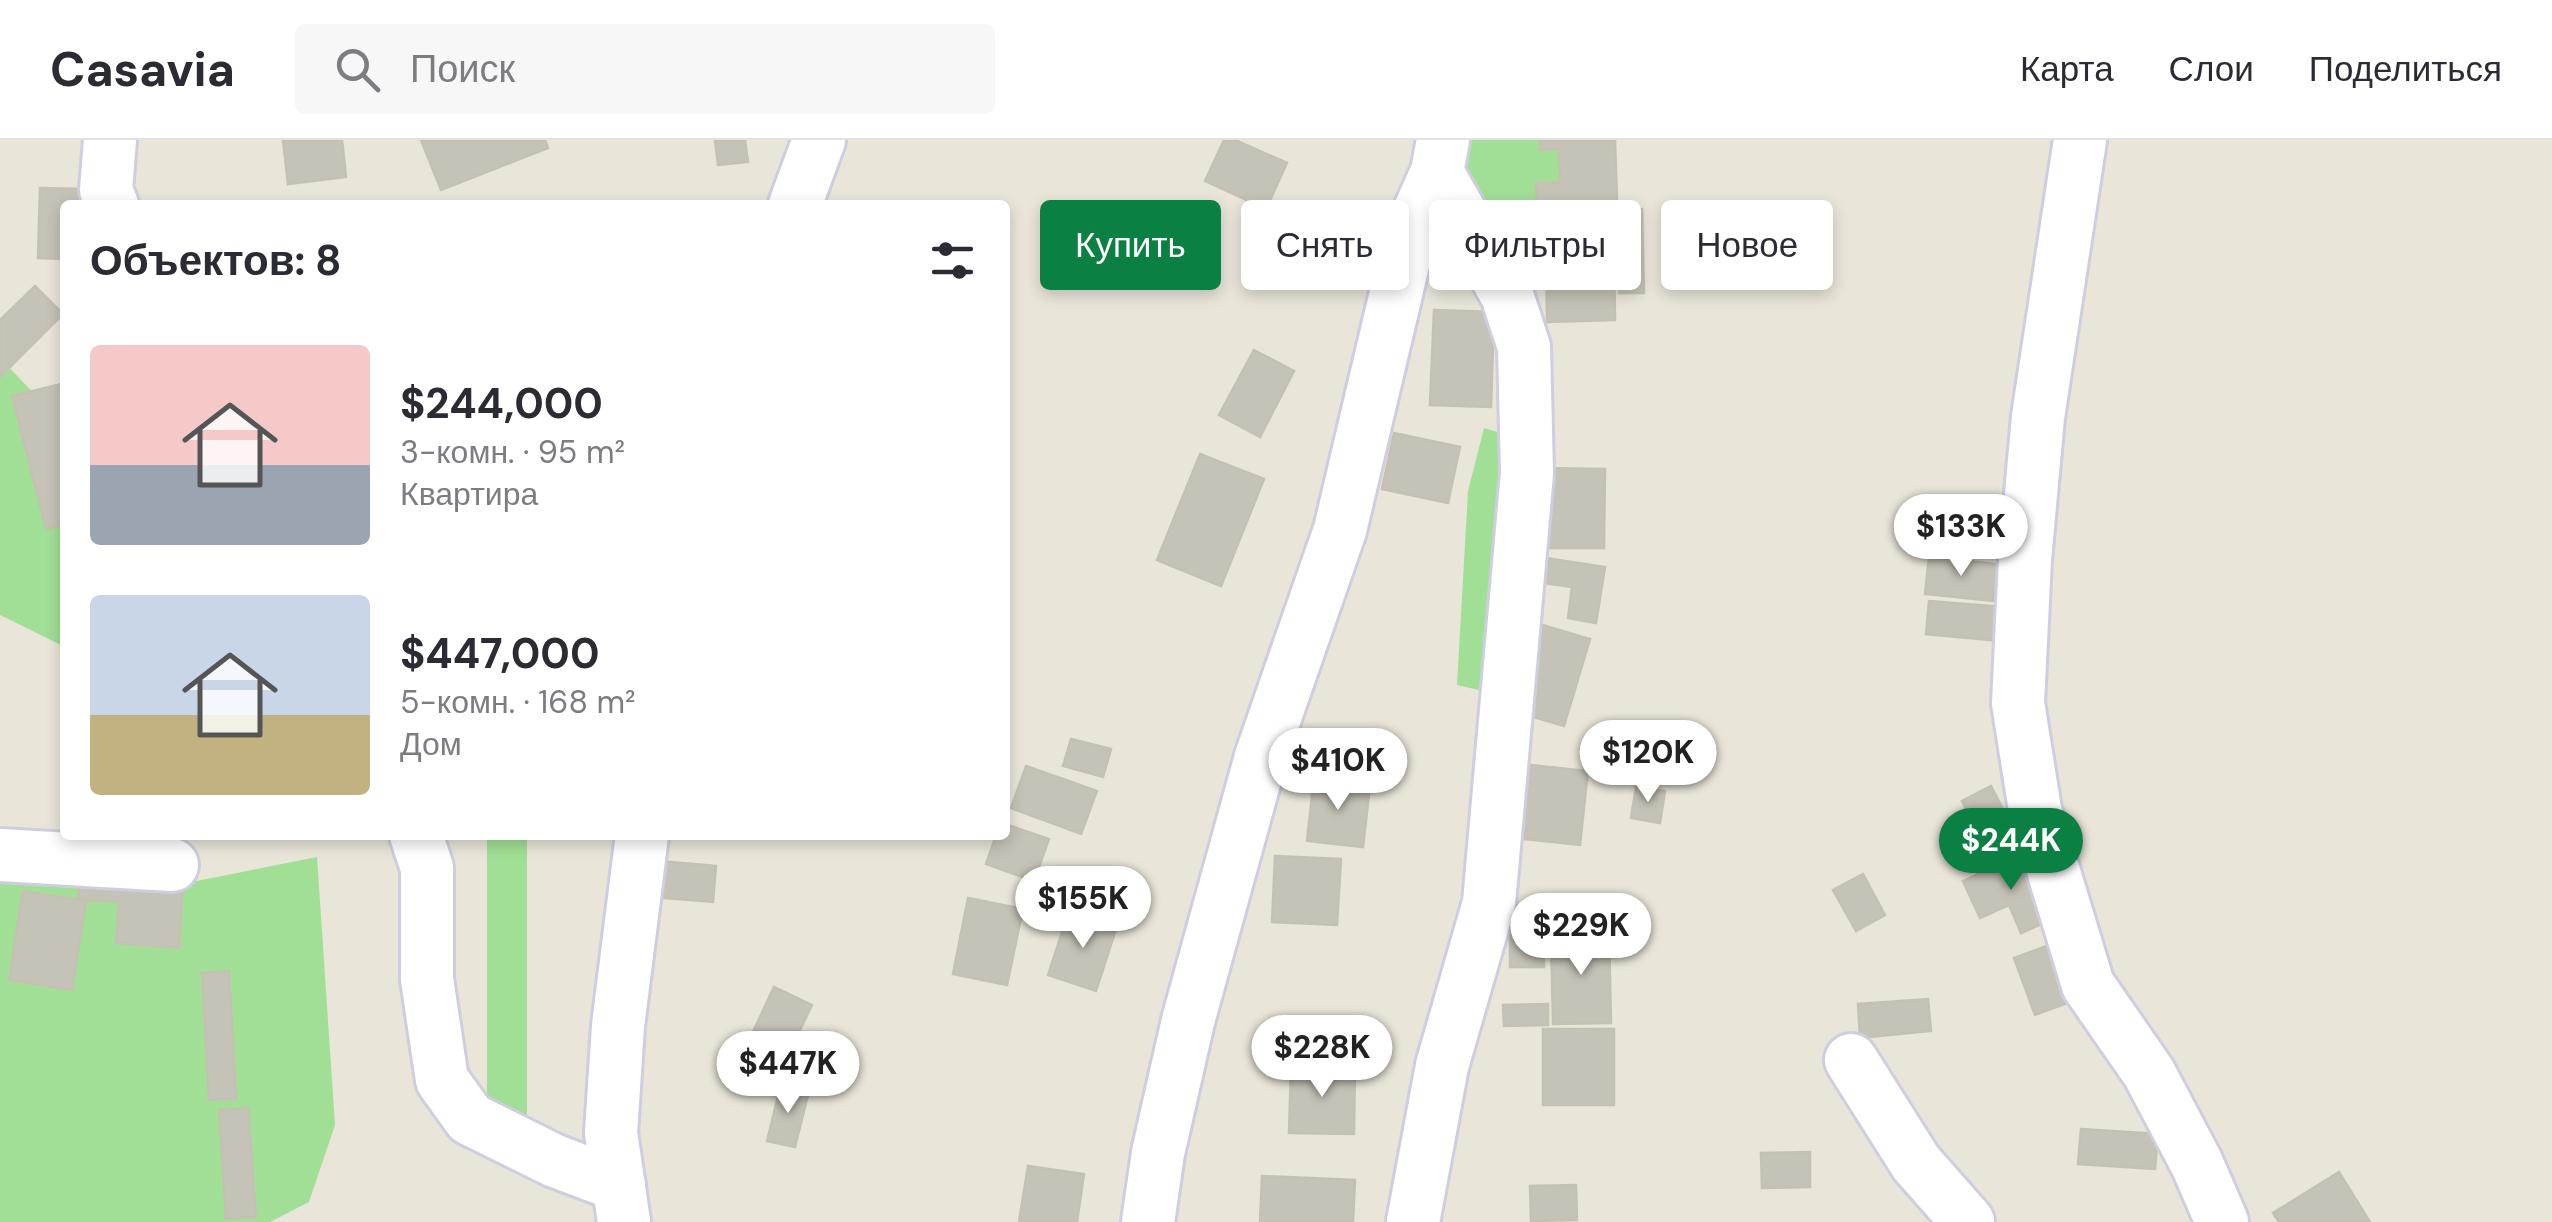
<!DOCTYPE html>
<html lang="ru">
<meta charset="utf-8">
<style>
:root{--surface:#fff;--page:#f7f7f7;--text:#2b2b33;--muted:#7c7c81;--line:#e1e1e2;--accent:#0b8043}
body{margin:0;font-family:"DM Sans",sans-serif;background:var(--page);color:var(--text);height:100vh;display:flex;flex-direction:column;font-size:38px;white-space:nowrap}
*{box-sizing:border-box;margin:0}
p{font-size:32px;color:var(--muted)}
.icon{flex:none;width:55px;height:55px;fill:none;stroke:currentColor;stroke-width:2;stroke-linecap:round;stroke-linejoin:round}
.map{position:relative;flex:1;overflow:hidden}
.drawer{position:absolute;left:60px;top:60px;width:950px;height:640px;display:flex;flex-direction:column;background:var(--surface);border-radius:10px;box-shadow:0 5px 15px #0003}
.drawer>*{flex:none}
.guide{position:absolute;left:1040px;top:60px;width:950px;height:90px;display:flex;gap:20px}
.price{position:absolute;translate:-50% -85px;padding:0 22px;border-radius:35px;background:#fff;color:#222;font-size:32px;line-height:65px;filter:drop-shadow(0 2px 5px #0008)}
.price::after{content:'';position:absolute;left:50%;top:60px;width:30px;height:22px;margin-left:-15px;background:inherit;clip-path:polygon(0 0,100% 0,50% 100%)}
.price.current{background:var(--accent);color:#fff}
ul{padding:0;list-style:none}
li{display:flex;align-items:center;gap:30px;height:250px;padding:0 30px}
li span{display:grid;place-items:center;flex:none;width:280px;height:200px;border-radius:10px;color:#555}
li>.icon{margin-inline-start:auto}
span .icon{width:120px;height:120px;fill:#fffc;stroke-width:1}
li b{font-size:42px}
h2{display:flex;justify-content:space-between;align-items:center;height:120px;padding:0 30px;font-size:42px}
.chip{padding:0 35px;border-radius:10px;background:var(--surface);box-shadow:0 5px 15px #0003;font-size:35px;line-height:90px}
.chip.current{background:var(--accent);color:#fff}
header{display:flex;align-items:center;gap:60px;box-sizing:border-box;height:140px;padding:0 50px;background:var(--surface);border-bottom:2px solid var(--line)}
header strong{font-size:48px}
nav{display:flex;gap:55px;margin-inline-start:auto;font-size:35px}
.search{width:700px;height:90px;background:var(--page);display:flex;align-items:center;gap:25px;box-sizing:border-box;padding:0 35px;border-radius:10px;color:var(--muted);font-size:38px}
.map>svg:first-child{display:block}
.green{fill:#a2df96}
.building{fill:#c5c3b7;stroke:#c4c1b3;stroke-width:2.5}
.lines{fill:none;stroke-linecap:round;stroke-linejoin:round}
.minor-casing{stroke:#cecee0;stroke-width:58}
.minor{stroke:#fff;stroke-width:52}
</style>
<header>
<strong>Casavia</strong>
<div class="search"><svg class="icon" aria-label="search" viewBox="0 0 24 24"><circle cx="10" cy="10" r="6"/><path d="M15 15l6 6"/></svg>Поиск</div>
<nav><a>Карта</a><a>Слои</a><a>Поделиться</a></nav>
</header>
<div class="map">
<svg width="2552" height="1082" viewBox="0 0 2552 1082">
<rect width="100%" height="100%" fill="#e9e5d9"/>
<path class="green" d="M1462 0H1580L1591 146 1512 145 1462 49Z
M0 218 47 267 65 258V507L0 475Z
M1484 288 1521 299 1492 553 1457 545 1468 351Z
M487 695H527V975H487Z
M317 717 335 985 309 1062 270 1082H0V729L131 754Z"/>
<path class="building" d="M283 0H342L346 37 288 44Z
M421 0H545L548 8 441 50Z
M715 0H745L748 22 718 25Z
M1224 0H1235L1287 23 1266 69 1205 41Z
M1540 0H1615L1617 61 1537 64 1536 43 1560 42 1559 9 1540 10Z
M40 48 85 49V65H65V119L38 118Z
M1616 69H1642L1644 153H1619Z
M1614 109 1615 180 1547 182 1546 111Z
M35 146 63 174 0 237V180Z
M1434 170 1494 172 1491 267 1430 265Z
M1254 210 1294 231 1260 297 1219 275Z
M65 243V384L46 389 12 256Z
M1394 293 1460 307 1448 363 1382 349Z
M1200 314 1264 339 1221 446 1157 420Z
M1540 328 1605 329 1604 408H1539Z
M1539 417 1605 427 1596 483 1568 478 1572 447 1536 442Z
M1929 417 1997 424 1993 461 1925 454Z
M1929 461 2002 467 1999 501 1926 494Z
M1539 484 1590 499 1564 586 1513 571Z
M1071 599 1111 609 1103 637 1063 626Z
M1522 624 1588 631 1580 705 1514 698Z
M1026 626 1097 651 1081 694 1011 668Z
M1314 638 1370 645 1363 707 1307 701Z
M1991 646 2019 699 1990 714 1962 661Z
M1636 647 1665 651 1660 683 1631 678Z
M1005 684 1049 699 1034 741 986 724 996 695H1005Z
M2025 712 2055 778 2021 793 2009 765 1980 778 1963 741Z
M1275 716 1341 719 1337 785 1272 782Z
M658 721 716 726 713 762 654 757Z
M1863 734 1885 775 1856 791 1833 750Z
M80 737 183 745 179 808 116 803 119 762 78 759Z
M23 751 86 761 72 850 9 840Z
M968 758 1023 769 1007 845 953 834Z
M1069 771 1117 786 1096 851 1048 835Z
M1510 791H1543L1544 827H1510Z
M1609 793 1611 883 1553 884 1551 794Z
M2052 804 2073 861 2035 875 2014 818Z
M229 831 236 959 209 960 202 833Z
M774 847 812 865 781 929 744 911Z
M1928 859 1931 891 1860 898 1858 864Z
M1548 864V885L1504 886 1503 865Z
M1543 889H1614V965H1543Z
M1291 926 1355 928 1354 994 1289 993Z
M781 944 809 951 795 1007 767 1001Z
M248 968 256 1077 226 1079 219 970Z
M2081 989 2158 994 2155 1029 2078 1024Z
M1810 1012V1047L1762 1048 1761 1013Z
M1028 1026 1084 1034 1077 1082H1019Z
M2339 1032 2370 1082H2279L2273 1073Z
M1262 1036 1355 1040 1353 1082H1260Z
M1576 1045 1577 1080 1531 1081 1530 1046Z"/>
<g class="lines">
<g class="minor-casing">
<path id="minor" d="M110 0 106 50 112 65
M2080 0 2038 277 2025 420 2018 563 2035 670 2088 845 2149 933 2197 1024 2222 1082
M795 65 819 0
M416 695 427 728V839L442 940 470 979 555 1021 619 1045
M0 715 172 725
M1851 920 1916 1023 1968 1082
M624 1082 611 993 618 886 642 695
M1148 1082 1158 1013 1188 881 1261 617 1340 390 1411 90 1437 32
M1413 1082 1442 926 1489 763 1527 333 1524 207 1507 155 1437 32 1443 0"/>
</g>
<use href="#minor" class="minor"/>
</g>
</svg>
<b class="price" style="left:1961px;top:439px">$133K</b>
<b class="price" style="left:1648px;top:665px">$120K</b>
<b class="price" style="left:1338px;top:673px">$410K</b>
<b class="price current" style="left:2011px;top:753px">$244K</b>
<b class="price" style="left:1083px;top:811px">$155K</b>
<b class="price" style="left:1581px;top:838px">$229K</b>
<b class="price" style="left:1322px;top:960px">$228K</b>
<b class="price" style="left:788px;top:976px">$447K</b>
<div class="guide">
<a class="chip current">Купить</a>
<a class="chip">Снять</a>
<a class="chip">Фильтры</a>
<a class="chip">Новое</a>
</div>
<section class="drawer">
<h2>Объектов: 8<svg class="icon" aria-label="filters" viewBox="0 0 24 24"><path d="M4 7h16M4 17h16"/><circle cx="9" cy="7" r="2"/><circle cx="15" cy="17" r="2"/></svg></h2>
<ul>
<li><span style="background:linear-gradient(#f6c9c9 60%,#9aa5b1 0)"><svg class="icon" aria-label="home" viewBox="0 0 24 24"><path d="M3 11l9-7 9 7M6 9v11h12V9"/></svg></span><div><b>$244,000</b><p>3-комн. · 95 m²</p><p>Квартира</p></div></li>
<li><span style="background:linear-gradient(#c9d6e8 60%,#c2b280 0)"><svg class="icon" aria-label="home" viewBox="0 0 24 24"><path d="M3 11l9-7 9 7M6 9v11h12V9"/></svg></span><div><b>$447,000</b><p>5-комн. · 168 m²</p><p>Дом</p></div></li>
</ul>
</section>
</div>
